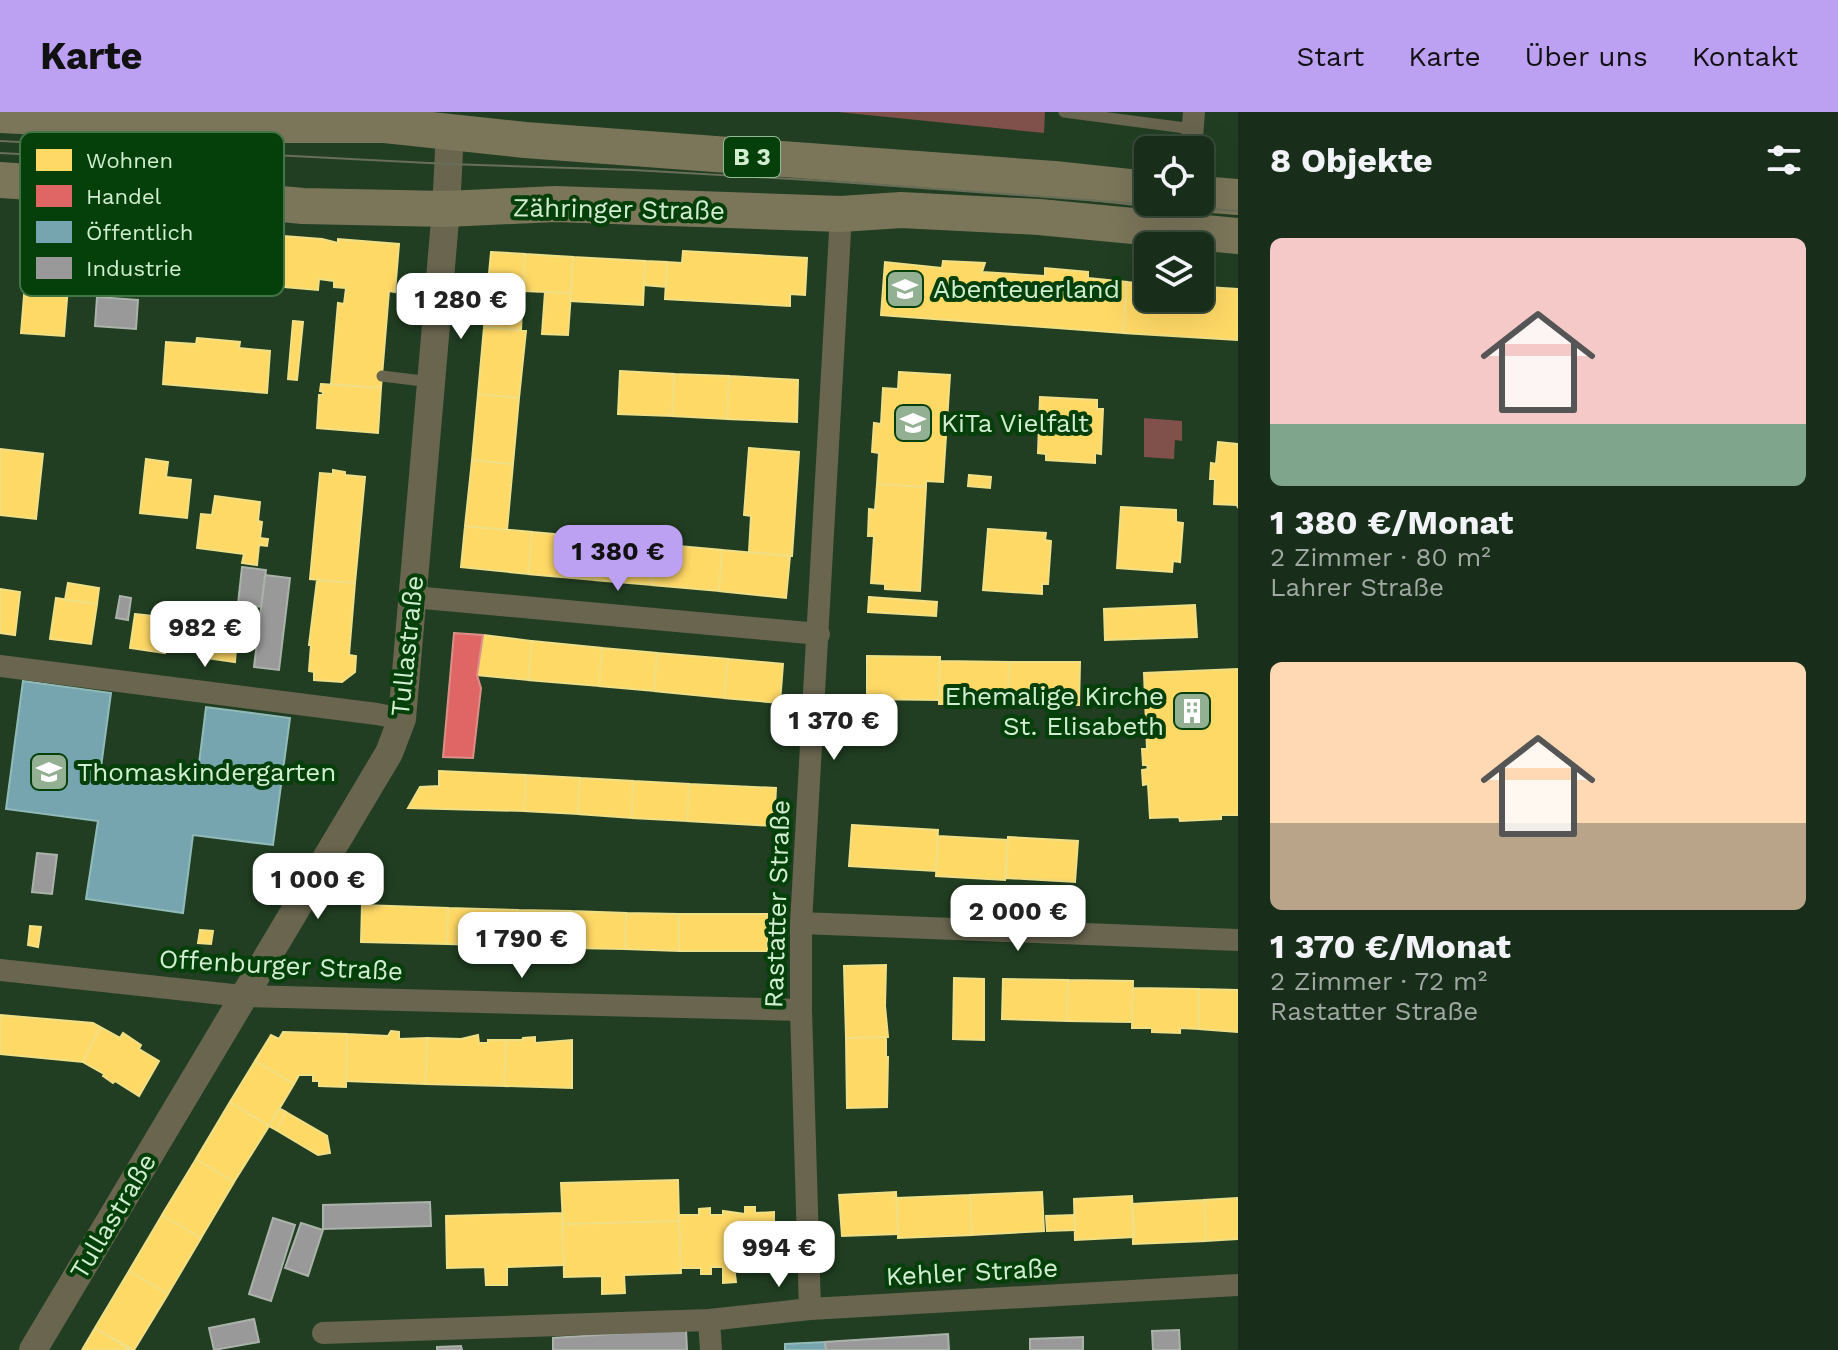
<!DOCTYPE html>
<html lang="de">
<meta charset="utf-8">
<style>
:root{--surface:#192e1a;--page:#223623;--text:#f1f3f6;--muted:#9fa8a2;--line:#374a39;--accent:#bca0f2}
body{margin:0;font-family:"Work Sans",sans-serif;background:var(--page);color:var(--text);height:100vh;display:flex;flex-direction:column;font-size:30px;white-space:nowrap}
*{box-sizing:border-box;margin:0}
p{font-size:26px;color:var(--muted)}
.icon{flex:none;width:44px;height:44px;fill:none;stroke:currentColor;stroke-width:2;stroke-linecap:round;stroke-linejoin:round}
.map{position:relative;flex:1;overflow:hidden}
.drawer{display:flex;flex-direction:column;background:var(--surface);width:600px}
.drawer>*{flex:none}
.controls{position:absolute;left:1134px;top:24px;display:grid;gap:16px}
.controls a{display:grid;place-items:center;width:80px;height:80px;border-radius:12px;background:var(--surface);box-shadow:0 8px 32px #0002,0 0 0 2px var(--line);font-size:40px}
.price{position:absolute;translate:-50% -68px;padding:0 18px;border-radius:16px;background:#fff;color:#222;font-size:26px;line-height:52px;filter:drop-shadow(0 2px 4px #0008)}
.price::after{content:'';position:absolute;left:50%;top:48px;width:24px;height:18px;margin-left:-12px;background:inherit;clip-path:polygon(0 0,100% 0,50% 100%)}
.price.selected{background:var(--accent);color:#111}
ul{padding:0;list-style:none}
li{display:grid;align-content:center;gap:16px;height:424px;padding:0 32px}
li span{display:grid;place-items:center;height:248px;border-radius:12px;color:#555}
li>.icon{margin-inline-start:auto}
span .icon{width:144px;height:144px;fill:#fffc;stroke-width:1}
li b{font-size:34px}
h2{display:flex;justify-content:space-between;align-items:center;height:96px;padding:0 32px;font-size:34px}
header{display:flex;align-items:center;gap:48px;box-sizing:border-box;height:112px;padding:0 40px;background:var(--accent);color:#111}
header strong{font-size:38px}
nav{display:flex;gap:44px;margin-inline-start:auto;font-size:28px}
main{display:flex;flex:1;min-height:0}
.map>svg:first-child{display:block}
.green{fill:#80504a}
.homes{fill:#ffd966;stroke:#f1df86;stroke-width:2}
.shops{fill:#e06666;stroke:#dc8f86;stroke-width:2}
.public{fill:#76a5af;stroke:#91bbb9;stroke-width:2}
.industry{fill:#999;stroke:#aab2aa;stroke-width:2}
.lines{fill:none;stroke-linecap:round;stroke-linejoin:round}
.service{stroke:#69654f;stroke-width:11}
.minor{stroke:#69654f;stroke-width:22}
.tertiary{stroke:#69654f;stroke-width:28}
.primary{stroke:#7b755a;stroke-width:36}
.tram{stroke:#696e59;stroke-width:2}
.labels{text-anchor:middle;stroke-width:8;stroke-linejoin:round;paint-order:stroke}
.shield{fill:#05400a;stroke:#94ba95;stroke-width:2}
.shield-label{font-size:24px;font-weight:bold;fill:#d1eed0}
.street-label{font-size:26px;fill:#d1eed0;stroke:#05400a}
.poi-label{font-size:26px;fill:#d1eed0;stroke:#05400a;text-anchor:start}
.key{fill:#05400a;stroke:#427445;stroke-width:2}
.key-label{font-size:22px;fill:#d1eed0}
</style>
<header>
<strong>Karte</strong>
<nav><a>Start</a><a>Karte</a><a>Über uns</a><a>Kontakt</a></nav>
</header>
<main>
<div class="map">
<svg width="1238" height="1238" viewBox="0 0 1238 1238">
<rect width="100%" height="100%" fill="#213e22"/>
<path class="green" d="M838 0H1045L1044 21Z
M1144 306 1182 309V329L1175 328 1174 347 1144 345Z"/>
<path class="homes" d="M131 112 322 127 338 131V127L399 132 395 180 389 179 381 276 331 272 338 191 344 192 346 176 334 175V169L319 167 318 178 128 162 129 147H123L125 127H130Z
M683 139 807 146 805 183 790 182V194L665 187 667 150 682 151Z
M491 140 525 142 521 218 484 215Z
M525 142 573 145 571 181 523 179Z
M573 145 645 149 643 193 570 189Z
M645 149 667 150 666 175 644 173Z
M943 149 985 151 982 160 1045 164V156L1088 160V166L1127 170 1123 221 881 203 885 150 942 156Z
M26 159 69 162 64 224 21 221Z
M1200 167H1207V175L1238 177V228L1123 221 1127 170 1148 172V186H1200Z
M545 180 571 181 568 223 542 222Z
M293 209 303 210 297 268 288 267Z
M484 215 526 219 519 286 478 282Z
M197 226 240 230 239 236 270 239 267 281 163 272 166 230 196 232Z
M620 259 674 262 672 304 618 302Z
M899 260 950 263 943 370 926 369V375L877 372 879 341 872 340 874 311 881 312 883 276 898 277Z
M674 262 729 264 727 307 672 304Z
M729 264 798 268 797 310 727 307Z
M321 272 381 276 378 321 317 316 319 283H323V280L320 279Z
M478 282 519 286 513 352 472 348Z
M1040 285 1097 288V297H1103L1101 342 1095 341V351L1046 348V342L1038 341Z
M1218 330 1238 332V396L1237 393 1214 392 1215 367H1210L1211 351 1216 352Z
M749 336 799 340 792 444 749 440 751 404 744 403Z
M0 337 43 342 36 407 0 403Z
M146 347 168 350 166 365 191 368 187 406 140 401Z
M472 348 513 352 507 418 465 414Z
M333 358 345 360V363L365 365 355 471 310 467 320 361 333 362Z
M969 363 991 365 990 376 968 374Z
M877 372 926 375 920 479 885 477V472L871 471 874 424H868L869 397 875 398Z
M215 384 260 390 258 409 262 410 260 426 268 427 267 434 259 433 257 453 242 451 244 442 197 436 201 402 212 403Z
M1121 395 1176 398V410L1183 411 1180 450 1173 449 1172 460 1117 456Z
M465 414 532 420 528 462 461 455Z
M988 417 1046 421 1045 428 1051 429 1048 472H1042V482L983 478Z
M532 420 598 426 594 468 528 462Z
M598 426 656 432 652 473 594 468Z
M656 432 722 438 719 479 652 473Z
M722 438 790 444 786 486 719 479Z
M317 468 355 471 349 543 356 544 355 560 342 570 314 568V560L309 559 311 533H309Z
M68 471 99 476 97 492 65 488Z
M0 477 20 480 15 523 0 521Z
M869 485 937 490 936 504 868 500Z
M56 486 97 492 91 532 50 527Z
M206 491 239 496 235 550 199 545Z
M1195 493 1197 525 1105 528 1104 497Z
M135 502 170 506 165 541 130 536Z
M483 523 532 529 528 568 477 563Z
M532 529 602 536 599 574 528 568Z
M602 536 657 541 654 579 599 574Z
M657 541 728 547 724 586 654 579Z
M867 544 940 545 939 588 867 587Z
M728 547 783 552 780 591 724 586Z
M940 549 1009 550 1008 592H939Z
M1009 550H1080L1079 593 1008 592Z
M1238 557V703H1221V707L1180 709 1179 705 1150 706 1148 672 1143 673 1142 658 1148 657 1147 653H1143L1142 637H1147L1144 561Z
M439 659 526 663 524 699 408 696 420 675 439 674Z
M526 663 580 666 578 702 524 699Z
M580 666 633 669 632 706 578 702Z
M633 669 689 672 687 709 632 706Z
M689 672 776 676 774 714 687 709Z
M852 713 938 718 936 759 849 754Z
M938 724 1008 728 1005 768 936 764Z
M1008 725 1078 729 1075 770 1006 766Z
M362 793 448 796 447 832 361 830Z
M448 796 518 798 517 834 447 832Z
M518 798 571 799V836L517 834Z
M571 799 626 801 625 837 571 836Z
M626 801 679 802V839L625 837Z
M679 802H767V839H679Z
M30 814 41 815 38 835 28 833Z
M200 818 213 819 211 832 198 831Z
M886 853 885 894 888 925 846 926 844 854Z
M954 866 984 867V928L953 927Z
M1003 867 1068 868 1067 909 1002 907Z
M1068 868 1133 869 1132 910 1067 909Z
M1133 876 1199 877V917L1180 916V921L1152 920V916H1132Z
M1199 877 1238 878V920L1199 917Z
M0 903 93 911 100 915 83 950 0 942Z
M100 915 120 926 123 921 141 933 139 937 159 949 139 984 115 969 113 971 103 964 104 962 83 950Z
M391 919 399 920V927L427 926 425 972 346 969 347 922 388 924Z
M283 920 347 922 346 975 319 974V969H313V963H299L294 972 255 949 271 923 279 927Z
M478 923 479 931H488V928H506L504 974 425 972 427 926 461 927Z
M535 925V931L572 928V976L504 974 506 928H522L523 926Z
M886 925V945H888L887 995 847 996 846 926Z
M255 949 294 972 269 1014 230 990Z
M230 990 269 1014 234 1070 196 1047Z
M279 996 286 1000 276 1018 269 1014Z
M286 1000 327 1024 330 1041 318 1043 276 1018Z
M196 1047 234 1070 201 1126 162 1103Z
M678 1068 679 1109 563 1112 561 1071Z
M896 1080 898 1122 842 1124 839 1083Z
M1042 1080 1044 1119 972 1123 970 1083Z
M970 1083 972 1123 898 1126 897 1086Z
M1132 1084 1134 1125 1075 1128 1074 1087Z
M1238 1086V1127L1206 1129 1204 1088Z
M1204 1088 1206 1129 1133 1132 1132 1092Z
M745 1095H755V1101L774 1100V1112H780L781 1141H776L777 1153 756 1154V1160H746V1155H734L736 1170 723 1171V1155H711V1162H701V1156H681L679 1103H699V1097L710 1096V1103H723V1099L745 1102Z
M562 1101 564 1153 507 1155V1173H486L485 1155 447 1156 446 1104Z
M162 1103 201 1126 168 1182 129 1159Z
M1075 1103V1118L1047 1119 1046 1104Z
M679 1109 681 1161 624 1163 625 1181 602 1182V1164L564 1165 563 1112Z
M129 1159 168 1182 134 1238 95 1216Z
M95 1216 131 1238H82Z"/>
<path class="shops" d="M454 521 483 523 477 563 481 576 473 646 443 645Z"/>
<path class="public" d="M23 569 111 581 101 655 111 657 197 668 206 595 290 606 273 733 193 723 183 801 86 787 98 709 6 697Z
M825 1230 826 1238H785V1232Z"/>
<path class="industry" d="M97 185 138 188 136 217 95 214Z
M242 455 266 458 261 495 238 492Z
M265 463 290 466 279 558 254 555Z
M120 484 131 486 128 508 116 506Z
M37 741 57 743 52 782 32 780Z
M430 1090 431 1114 323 1117V1093Z
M273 1106 295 1113 271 1189 249 1182Z
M301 1111 323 1118 308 1164 285 1156Z
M254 1207 259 1230 214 1238 209 1216Z
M686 1217 687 1238H553V1226Z
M1179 1218 1180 1238H1153L1152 1219Z
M948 1222 949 1238H826L825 1230Z
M1083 1225V1238H1030V1227Z
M461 1234 462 1238H437V1235Z"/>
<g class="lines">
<path class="service" d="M1064 0 1193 17
M382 264 431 270"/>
<path class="minor" d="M1191 38 1194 0
M413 485 819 522
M0 554 377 602 402 607
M801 811 1238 828
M0 858 242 884 801 898
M810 1197 801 898V811L841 102
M709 1208 711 1238
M323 1221 709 1208 810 1197 1238 1173"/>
<path class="tertiary" d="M33 1238 389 641 402 607 446 97 450 20"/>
<path class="primary" d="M0 3 199 13H385L525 28 1054 67 1148 77
M0 68 73 73 303 94 446 97 555 92 841 102 901 98 1039 105 1238 124
M1200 82 1238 85"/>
<path class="tram" d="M0 29 448 52 633 58 826 69 1238 99
M0 41 56 44"/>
</g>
<defs>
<g id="school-square" transform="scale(2)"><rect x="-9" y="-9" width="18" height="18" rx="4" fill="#93b093" stroke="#05400a"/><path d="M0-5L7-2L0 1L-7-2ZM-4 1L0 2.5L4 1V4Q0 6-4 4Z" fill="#fff"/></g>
<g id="building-square" transform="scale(2)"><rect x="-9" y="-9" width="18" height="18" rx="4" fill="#93b093" stroke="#05400a"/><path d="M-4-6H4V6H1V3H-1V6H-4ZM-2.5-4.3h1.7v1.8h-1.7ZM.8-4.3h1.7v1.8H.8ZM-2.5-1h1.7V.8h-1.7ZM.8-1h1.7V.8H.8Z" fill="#fff"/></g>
</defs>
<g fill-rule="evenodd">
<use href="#school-square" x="905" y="177"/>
<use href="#school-square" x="913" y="311"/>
<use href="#building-square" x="1192" y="599"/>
<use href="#school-square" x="49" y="660"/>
</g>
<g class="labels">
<rect class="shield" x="724" y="25" width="56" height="40" rx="6"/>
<g class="shield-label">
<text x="752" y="53">B 3</text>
</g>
<g class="street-label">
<text transform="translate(619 97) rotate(1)" y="9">Zähringer Straße</text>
<text transform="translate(407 534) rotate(-84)" y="9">Tullastraße</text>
<text transform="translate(777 792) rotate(-88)" y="9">Rastatter Straße</text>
<text transform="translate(281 853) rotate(3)" y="9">Offenburger Straße</text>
<text transform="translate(113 1104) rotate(-59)" y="9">Tullastraße</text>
<text transform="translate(972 1160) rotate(-3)" y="9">Kehler Straße</text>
</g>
<g class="poi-label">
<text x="933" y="186">Abenteuerland</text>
<text x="941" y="320">KiTa Vielfalt</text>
<text x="1164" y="593" text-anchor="end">Ehemalige Kirche<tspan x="1164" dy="30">St. Elisabeth</tspan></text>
<text x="77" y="669">Thomaskindergarten</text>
</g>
</g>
<rect x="20" y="20" width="264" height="164" rx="12" class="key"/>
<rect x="36" y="37" width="36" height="22" fill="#ffd966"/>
<rect x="36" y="73" width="36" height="22" fill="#e06666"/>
<rect x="36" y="109" width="36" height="22" fill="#76a5af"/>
<rect x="36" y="145" width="36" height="22" fill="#999"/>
<g class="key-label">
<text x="86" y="56">Wohnen</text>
<text x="86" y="92">Handel</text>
<text x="86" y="128">Öffentlich</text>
<text x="86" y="164">Industrie</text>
</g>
</svg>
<div class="controls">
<a><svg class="icon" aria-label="locate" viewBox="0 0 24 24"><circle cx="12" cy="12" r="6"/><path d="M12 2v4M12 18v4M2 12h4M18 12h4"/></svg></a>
<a><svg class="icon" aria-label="layers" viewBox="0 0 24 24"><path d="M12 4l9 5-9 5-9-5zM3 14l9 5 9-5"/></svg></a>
</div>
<b class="price" style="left:461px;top:229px">1 280 €</b>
<b class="price selected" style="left:618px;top:481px">1 380 €</b>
<b class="price" style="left:205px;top:557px">982 €</b>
<b class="price" style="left:834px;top:650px">1 370 €</b>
<b class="price" style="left:318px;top:809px">1 000 €</b>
<b class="price" style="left:1018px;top:841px">2 000 €</b>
<b class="price" style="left:522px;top:868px">1 790 €</b>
<b class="price" style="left:779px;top:1177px">994 €</b>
</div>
<section class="drawer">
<h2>8 Objekte<svg class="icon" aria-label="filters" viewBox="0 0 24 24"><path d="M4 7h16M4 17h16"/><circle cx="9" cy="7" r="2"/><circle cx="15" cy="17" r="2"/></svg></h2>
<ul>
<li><span style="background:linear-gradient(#f6c9c9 75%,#7fa58c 0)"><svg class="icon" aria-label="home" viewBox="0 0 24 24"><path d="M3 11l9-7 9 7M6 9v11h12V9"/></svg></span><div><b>1 380 €/Monat</b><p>2 Zimmer · 80 m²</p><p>Lahrer Straße</p></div></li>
<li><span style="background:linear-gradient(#ffd9b3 65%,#b9a48a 0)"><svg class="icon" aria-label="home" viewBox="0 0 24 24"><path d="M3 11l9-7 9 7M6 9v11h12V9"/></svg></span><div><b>1 370 €/Monat</b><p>2 Zimmer · 72 m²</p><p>Rastatter Straße</p></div></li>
</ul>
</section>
</main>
